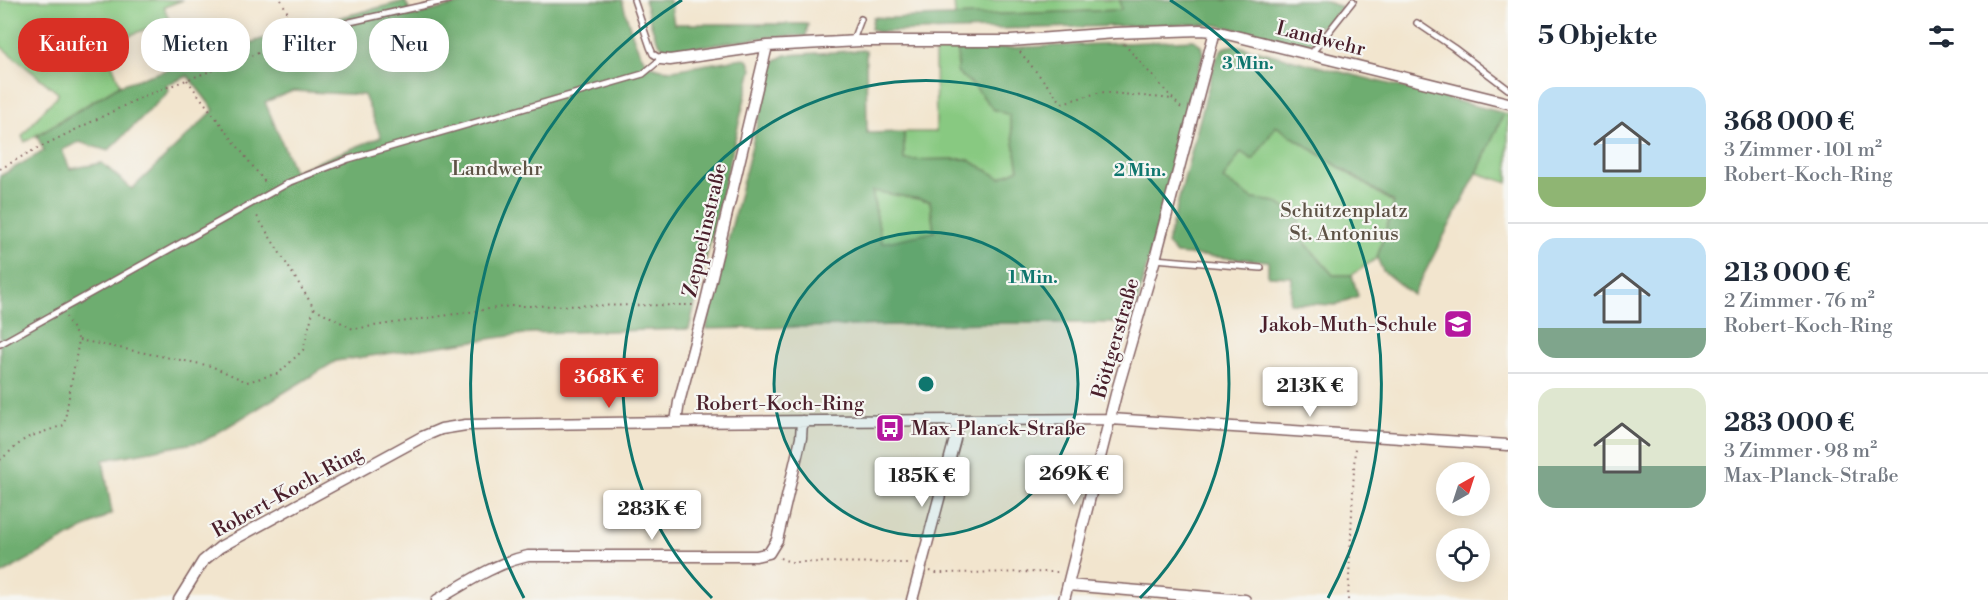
<!DOCTYPE html>
<html lang="de">
<meta charset="utf-8">
<style>
:root{--surface:#fff;--page:#f2f2f3;--text:#1f2937;--muted:#747a83;--line:#e0e1e3;--accent:#d93025}
body{margin:0;font-family:"Libre Bodoni",serif;background:var(--page);color:var(--text);height:100vh;display:flex;flex-direction:column;font-size:22px;white-space:nowrap}
*{box-sizing:border-box;margin:0}
p{font-size:20px;color:var(--muted)}
.icon{flex:none;width:33px;height:33px;fill:none;stroke:currentColor;stroke-width:2;stroke-linecap:round;stroke-linejoin:round}
.map{position:relative;flex:1;overflow:hidden}
.panel{display:flex;flex-direction:column;background:var(--surface);width:480px}
.panel>*{flex:none}
.guide{position:absolute;left:18px;top:18px;width:570px;height:54px;display:flex;gap:12px}
.needle{width:39px;rotate:39deg}
.controls{position:absolute;left:1436px;top:462px;display:grid;gap:12px}
.controls a{display:grid;place-items:center;width:54px;height:54px;border-radius:50%;background:var(--surface);box-shadow:0 3px 15px #0003;font-size:30px}
.price{position:absolute;translate:-50% -51px;padding:0 14px;border-radius:6px;background:#fff;color:#222;font-size:20px;line-height:39px;filter:drop-shadow(0 2px 3px #0008)}
.price::after{content:'';position:absolute;left:50%;top:36px;width:18px;height:14px;margin-left:-9px;background:inherit;clip-path:polygon(0 0,100% 0,50% 100%)}
.price.current{background:var(--accent);color:#fff}
ul{padding:0;list-style:none}
li{display:flex;align-items:center;gap:18px;height:150px;padding:0 30px}
li+li{border-top:2px solid var(--line)}
li span{display:grid;place-items:center;flex:none;width:168px;height:120px;border-radius:18px;color:#555}
li>.icon{margin-inline-start:auto}
span .icon{width:72px;height:72px;fill:#fffc;stroke-width:1}
li b{font-size:26px}
h2{display:flex;justify-content:space-between;align-items:center;height:72px;padding:0 30px;font-size:26px}
.chip{padding:0 21px;border-radius:24px;background:var(--surface);box-shadow:0 3px 15px #0003;font-size:21px;line-height:54px}
.chip.current{background:var(--accent);color:#fff}
main{display:flex;flex:1;min-height:0}
.map>svg:first-child{display:block}
.green{fill:#88c981;stroke:#697456;stroke-width:1.5}
.forest{fill:#6ead6f;stroke:#5c664d;stroke-width:1.5;fill-rule:evenodd}
.lines{fill:none;stroke-linecap:round;stroke-linejoin:round}
.lane-casing{stroke:#856464;stroke-width:8}
.street-casing{stroke:#856464;stroke-width:13}
.path{stroke:#856464;stroke-width:2;stroke-dasharray:1.5 4.5;stroke-linecap:butt}
.lane{stroke:#fff;stroke-width:5}
.street{stroke:#fff;stroke-width:10}
.ring{fill:none;stroke:#0f766e;stroke-width:3}
.labels{text-anchor:middle;stroke-width:4.5;stroke-linejoin:round;paint-order:stroke}
.street-label{font-size:20px;fill:#4a1f2b;stroke:#f6f6f2}
.park-label{font-size:20px;fill:#5d5245;stroke:#f6f6f2}
.poi-label{font-size:20px;fill:#4a1f2b;stroke:#f6f6f2;text-anchor:end}
.centre{fill:#0f766e;stroke:#f6f6f2;stroke-width:3}
.ring-label{font-size:18px;text-anchor:middle;font-weight:bold;fill:#0f766e;stroke:#f6f6f2;stroke-width:4.5;stroke-linejoin:round;paint-order:stroke}
</style>
<main>
<div class="map">
<svg width="1508" height="600" viewBox="0 0 1508 600">
<rect width="100%" height="100%" fill="#f6f6f2"/>
<filter id="ink" filterUnits="userSpaceOnUse"><feTurbulence type="fractalNoise" baseFrequency=".0167" numOctaves="2"/><feDisplacementMap in="SourceGraphic" scale="12" xChannelSelector="R" yChannelSelector="G"/><feConvolveMatrix kernelMatrix="1 2 1 2 8 2 1 2 1" color-interpolation-filters="sRGB"/></filter>
<filter id="wash" filterUnits="userSpaceOnUse"><feTurbulence type="fractalNoise" baseFrequency=".008" numOctaves="4" result="noise"/><feDisplacementMap in="SourceGraphic" scale="24" xChannelSelector="R" yChannelSelector="G"/><feGaussianBlur stdDeviation="1.35" result="paint"/><feColorMatrix in="noise" values="0 0 0 0 0 0 0 0 0 0 0 0 0 0 0 0 0 1.4 0 .05"/><feComposite in="paint" operator="in"/></filter>
<g filter="url(#wash)">
<rect width="100%" height="100%" fill="#f2e5ce"/>
<path class="green" d="M0 0H183L164 7 169 20 105 45 120 85 25 142 22 136 47 106 57 97 58 93 0 46Z
M954 0H1120L1121 10 955 16Z
M935 50H958L957 72 976 88 993 109 1009 114 1019 169 1000 178 967 159 904 160V132H936Z
M1504 113 1508 114V183L1477 173Z
M1276 126 1394 203 1377 258 1352 275H1333L1292 227 1301 219 1276 202 1253 199 1223 179 1241 152 1253 160Z
M872 190 930 201 934 233 882 244Z"/>
<path class="forest" d="M476 0H622C627 16 636 56 650 65 657 69 665 70 673 70L743 58 749 61 752 69 689 329 531 333 336 361 204 441 103 460 112 513 0 575V176L44 151 37 136 120 85 287 31 405 1 412 16ZM188 76 214 110 132 189 102 163 70 169 62 150 79 142 108 151 169 91 166 85ZM293 91 364 95 381 137 294 171 265 102Z
M644 0H670L674 24H808L806 36 769 37 668 51C652 42 650 16 644 0Z
M1120 0H1320L1342 7 1327 26H1319L1315 30V41L1307 45 1216 25 1201 24 877 32 871 29 873 17 890 18 1121 10Z
M1194 40 1201 45 1203 54 1132 323H992L706 329 771 69 776 60 786 55 866 50 867 133 904 132V160L967 159 1000 178 1019 169 1009 115 993 109 976 88 957 72 958 50ZM872 191 930 201 934 232 882 243Z
M1234 45 1504 113 1477 173 1413 295 1383 271 1377 258 1394 202 1276 126 1253 160 1241 152 1223 179 1253 199 1276 202 1301 219 1292 228 1333 275H1352L1358 296 1335 305 1290 303 1292 277 1268 276V261L1176 254 1167 244 1216 58 1223 48Z"/>
</g>
<g filter="url(#ink)">
<g class="lines">
<g class="lane-casing">
<path id="lane" d="M1417 23 1454 48 1508 89
M301 38 350 22 448 0
M853 40 861 19
M1311 54 1353 1
M1155 259 1261 268
M0 344 290 182 349 159 643 74 661 59 653 54 650 47 634 0"/>
</g>
<g class="street-casing">
<path id="street" d="M661 59 670 60 767 46 859 41H1011L1115 33 1200 30 1215 31 1508 103
M676 422 679 402 705 305 767 46
M1068 585 1245 600
M179 600 203 561 220 547 422 437 441 429 466 425 676 422 1111 419 1508 445
M437 600C466 583 495 563 528 556H756L769 553 777 540 801 438 802 421
M912 600 955 439 957 421
M1064 600 1116 394 1155 259 1215 31"/>
</g>
<path class="path" d="M281 0 298 32
M1124 44 1182 109
M1020 52 1062 103 1101 92 1173 99
M187 80 267 185
M0 169 28 153 144 96 293 40
M314 308 353 329 510 306 694 305
M79 340 211 366 247 382 279 373 303 350 314 308 255 213
M0 460 26 438 64 425 79 340 66 317
M780 558 790 562 911 563
M930 571 936 573 1059 572
M1348 600 1355 447"/>
<use href="#lane" class="lane"/>
<use href="#street" class="street"/>
</g>
</g>
<circle cx="926" cy="384" r="152" fill="#0f766e" fill-opacity=".12"/>
<g class="ring">
<circle cx="926" cy="384" r="152"/>
<path d="M712 598A303 303 0 1 1 1140 598"/>
<path d="M524 598A455 455 0 0 1 682 0M1170 0A455 455 0 0 1 1328 598"/>
</g>
<defs>
<g id="school-square" transform="scale(1.5)"><rect x="-9" y="-9" width="18" height="18" rx="4" fill="#b5179e" stroke="#f6f6f2"/><path d="M0-5L7-2L0 1L-7-2ZM-4 1L0 2.5L4 1V4Q0 6-4 4Z" fill="#fff"/></g>
<g id="bus-square" transform="scale(1.5)"><rect x="-9" y="-9" width="18" height="18" rx="4" fill="#b5179e" stroke="#f6f6f2"/><path d="M-5-6H5V4H4V6H2V4H-2V6H-4V4H-5ZM-3.5-4V0h7V-4ZM-3.5 1.2v1.5H-2V1.2ZM2 1.2v1.5H3.5V1.2Z" fill="#fff"/></g>
</defs>
<g fill-rule="evenodd">
<use href="#school-square" x="1458" y="324"/>
<use href="#bus-square" x="890" y="428"/>
</g>
<g class="labels">
<g class="street-label">
<text transform="translate(1321 38) rotate(14)" y="7">Landwehr</text>
<text transform="translate(704 230) rotate(-77)" y="7">Zeppelinstraße</text>
<text transform="translate(1115 338) rotate(-74)" y="7">Böttgerstraße</text>
<text x="780" y="410">Robert-Koch-Ring</text>
<text transform="translate(287 491) rotate(-29)" y="7">Robert-Koch-Ring</text>
</g>
<g class="park-label">
<text x="497" y="175">Landwehr</text>
<text x="1344" y="217">Schützenplatz<tspan x="1344" dy="23">St. Antonius</tspan></text>
</g>
<g class="poi-label">
<text x="1437" y="331">Jakob-Muth-Schule</text>
<text x="911" y="435" text-anchor="start">Max-Planck-Straße</text>
</g>
</g>
<circle cx="926" cy="384" r="9" class="centre"/>
<g class="ring-label">
<text x="1248" y="69">3 Min.</text>
<text x="1140" y="176">2 Min.</text>
<text x="1033" y="283">1 Min.</text>
</g>
</svg>
<div class="controls">
<a><svg class="needle" viewBox="-14 -14 28 28"><path d="M0-13l5 13h-10z" fill="#e53935"/><path d="M0 13l5-13h-10z" fill="#747a83"/></svg></a>
<a><svg class="icon" aria-label="locate" viewBox="0 0 24 24"><circle cx="12" cy="12" r="6"/><path d="M12 2v4M12 18v4M2 12h4M18 12h4"/></svg></a>
</div>
<b class="price current" style="left:609px;top:409px">368K €</b>
<b class="price" style="left:1310px;top:418px">213K €</b>
<b class="price" style="left:1074px;top:506px">269K €</b>
<b class="price" style="left:922px;top:508px">185K €</b>
<b class="price" style="left:652px;top:541px">283K €</b>
<div class="guide">
<a class="chip current">Kaufen</a>
<a class="chip">Mieten</a>
<a class="chip">Filter</a>
<a class="chip">Neu</a>
</div>
</div>
<section class="panel">
<h2>5 Objekte<svg class="icon" aria-label="filters" viewBox="0 0 24 24"><path d="M4 7h16M4 17h16"/><circle cx="9" cy="7" r="2"/><circle cx="15" cy="17" r="2"/></svg></h2>
<ul>
<li><span style="background:linear-gradient(#bfe0f5 75%,#8fb573 0)"><svg class="icon" aria-label="home" viewBox="0 0 24 24"><path d="M3 11l9-7 9 7M6 9v11h12V9"/></svg></span><div><b>368 000 €</b><p>3 Zimmer · 101 m²</p><p>Robert-Koch-Ring</p></div></li>
<li><span style="background:linear-gradient(#bfe0f5 75%,#7fa58c 0)"><svg class="icon" aria-label="home" viewBox="0 0 24 24"><path d="M3 11l9-7 9 7M6 9v11h12V9"/></svg></span><div><b>213 000 €</b><p>2 Zimmer · 76 m²</p><p>Robert-Koch-Ring</p></div></li>
<li><span style="background:linear-gradient(#dfe7d0 65%,#7fa58c 0)"><svg class="icon" aria-label="home" viewBox="0 0 24 24"><path d="M3 11l9-7 9 7M6 9v11h12V9"/></svg></span><div><b>283 000 €</b><p>3 Zimmer · 98 m²</p><p>Max-Planck-Straße</p></div></li>
</ul>
</section>
</main>
